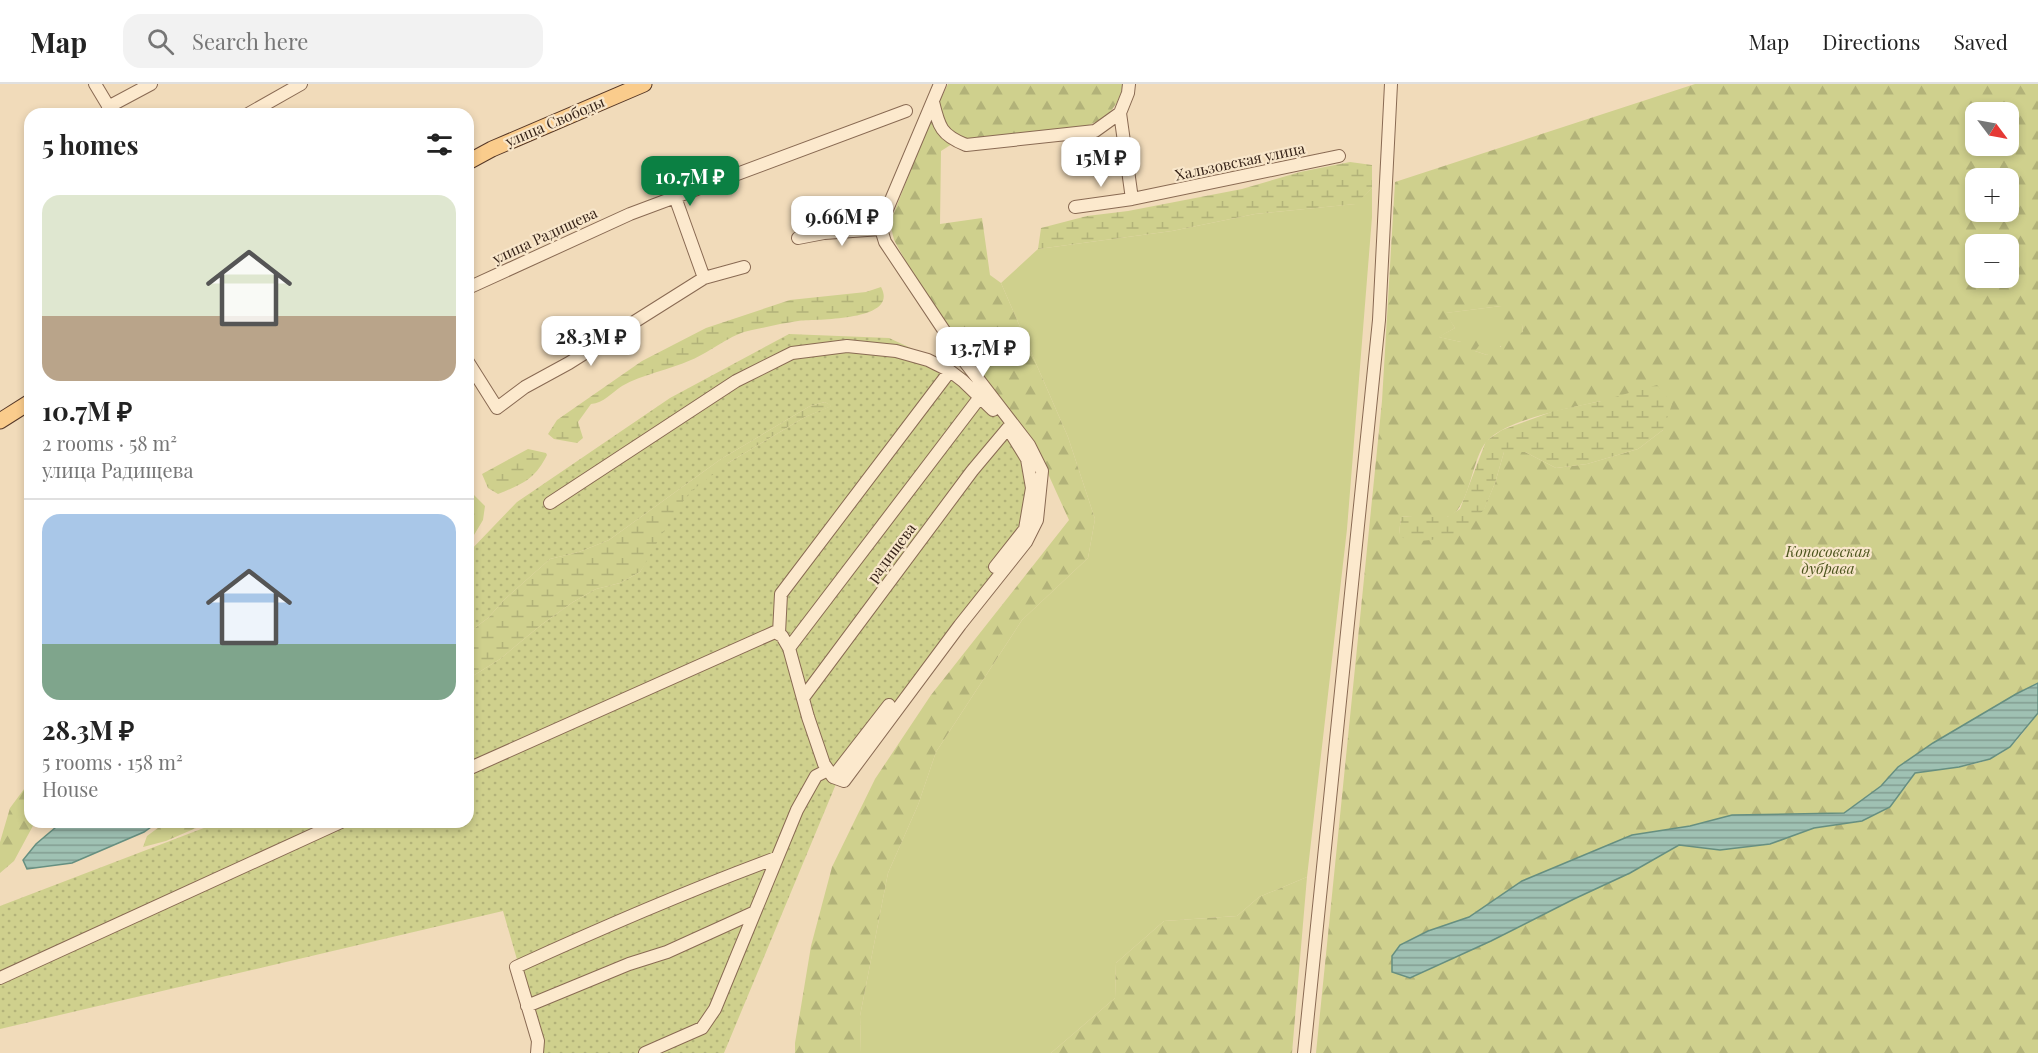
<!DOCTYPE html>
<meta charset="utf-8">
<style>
:root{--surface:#fff;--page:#f2f2f2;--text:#222;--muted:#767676;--line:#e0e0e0;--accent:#0b8043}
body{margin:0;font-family:"Playfair Display",serif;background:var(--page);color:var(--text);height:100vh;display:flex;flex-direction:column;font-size:22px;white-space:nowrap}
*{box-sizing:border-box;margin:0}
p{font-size:20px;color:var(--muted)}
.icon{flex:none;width:33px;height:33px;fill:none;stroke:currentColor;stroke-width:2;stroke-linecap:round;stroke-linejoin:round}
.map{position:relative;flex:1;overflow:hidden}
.details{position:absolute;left:24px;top:24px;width:450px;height:720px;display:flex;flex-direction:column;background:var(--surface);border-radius:18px;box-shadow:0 3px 9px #0003}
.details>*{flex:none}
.needle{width:39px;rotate:122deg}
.controls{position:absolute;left:1965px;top:18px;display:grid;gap:12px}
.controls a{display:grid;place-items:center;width:54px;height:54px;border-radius:12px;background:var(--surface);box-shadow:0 3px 9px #0003;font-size:30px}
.price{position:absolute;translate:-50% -51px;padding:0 14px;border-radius:12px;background:#fff;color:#222;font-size:20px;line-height:39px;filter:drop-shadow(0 2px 3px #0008)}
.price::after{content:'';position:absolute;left:50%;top:36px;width:18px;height:14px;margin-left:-9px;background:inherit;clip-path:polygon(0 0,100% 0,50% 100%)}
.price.current{background:var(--accent);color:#fff}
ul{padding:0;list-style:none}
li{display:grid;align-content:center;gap:12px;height:318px;padding:0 18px}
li+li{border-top:2px solid var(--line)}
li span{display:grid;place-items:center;height:186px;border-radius:18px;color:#555}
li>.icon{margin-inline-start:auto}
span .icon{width:108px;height:108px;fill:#fffc;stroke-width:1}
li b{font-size:26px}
h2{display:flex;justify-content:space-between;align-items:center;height:72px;padding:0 18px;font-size:26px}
header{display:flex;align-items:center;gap:36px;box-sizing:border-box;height:84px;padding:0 30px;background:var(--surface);border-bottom:2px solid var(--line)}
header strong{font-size:28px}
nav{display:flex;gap:33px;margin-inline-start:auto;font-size:21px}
.search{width:420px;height:54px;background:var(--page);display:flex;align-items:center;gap:15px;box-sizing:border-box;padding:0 21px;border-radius:18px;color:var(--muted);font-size:22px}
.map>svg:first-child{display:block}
.green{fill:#cfd08d}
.forest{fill:url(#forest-firs);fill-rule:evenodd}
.wetland{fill:url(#wetland-marsh)}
.garden{fill:url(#garden-dots)}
.water{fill:url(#water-rules);stroke:#668f80;stroke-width:1.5}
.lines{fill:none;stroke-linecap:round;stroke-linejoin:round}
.minor-casing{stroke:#896a53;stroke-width:14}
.major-casing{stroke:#563828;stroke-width:17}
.minor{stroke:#fce9cd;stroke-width:12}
.major{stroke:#facc8c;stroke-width:15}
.labels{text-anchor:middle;stroke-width:4.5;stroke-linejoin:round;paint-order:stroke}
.street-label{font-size:15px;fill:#372419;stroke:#f8e6ca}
.park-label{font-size:15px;font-style:italic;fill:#4d551e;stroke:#f8e6ca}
</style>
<header>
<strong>Map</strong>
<div class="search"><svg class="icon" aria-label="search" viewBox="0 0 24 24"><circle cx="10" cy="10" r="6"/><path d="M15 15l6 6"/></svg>Search here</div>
<nav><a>Map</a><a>Directions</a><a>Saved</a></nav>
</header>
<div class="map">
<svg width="2038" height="969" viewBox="0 0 2038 969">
<defs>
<pattern id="forest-firs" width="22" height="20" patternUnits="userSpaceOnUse" patternTransform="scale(1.5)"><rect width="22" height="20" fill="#cfd08d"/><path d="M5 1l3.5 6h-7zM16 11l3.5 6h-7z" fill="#b2b279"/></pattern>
<pattern id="wetland-marsh" width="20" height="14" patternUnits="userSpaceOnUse" patternTransform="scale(1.5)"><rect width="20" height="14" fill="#cfd08d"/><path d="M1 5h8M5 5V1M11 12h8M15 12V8" fill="none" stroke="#b2b279"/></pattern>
<pattern id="garden-dots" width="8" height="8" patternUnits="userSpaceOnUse" patternTransform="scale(1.5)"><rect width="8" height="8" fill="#cfd08d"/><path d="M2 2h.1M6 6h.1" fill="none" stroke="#b2b279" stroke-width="1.8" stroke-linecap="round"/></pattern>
<pattern id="water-rules" width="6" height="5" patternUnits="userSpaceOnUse" patternTransform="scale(1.5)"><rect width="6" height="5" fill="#9fc1b3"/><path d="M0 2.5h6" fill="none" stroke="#829d91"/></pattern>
</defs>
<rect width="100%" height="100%" fill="#f1dbba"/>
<path class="green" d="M1372 104V133L1347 445 1307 793 1259 813 1237 832 1164 837 1116 879 1115 914 1051 969H861L860 932 888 789 918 721 936 668 1022 536 1088 474 1095 435 1068 353 1001 199 1038 165 1172 147 1255 130 1355 120Z
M1501 222 1522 241 1523 248 1487 271 1475 267 1461 258 1438 253 1455 244 1445 229Z"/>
<path class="forest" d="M948 0H1123C1119 24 1105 36 1083 43L960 55 941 67 940 140 982 134 990 191 1001 199 1068 353 1095 435 1088 474 1022 536 936 668 918 721 888 789 860 932 861 969H795V959L811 862 832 783 875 695 931 611 1069 436 1035 361 960 260 916 196 894 156 890 139 928 42Z
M1695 0H2038V599L2016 610 1898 683 1881 702 1844 729 1732 731 1690 742 1632 751 1522 797 1469 833 1428 847 1400 861 1392 872V887L1410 894 1491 857 1574 815 1630 789 1679 761 1720 766 1770 760 1814 744 1862 737 1906 703 1915 689C1947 683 1985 685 2011 662 2021 653 2029 640 2038 629V969H1316L1382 317 1395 98ZM1976 28H2008V62H1976ZM1976 94H2008V128H1976ZM1976 160H2008V194H1976ZM1501 222 1503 238 1522 241 1523 248 1502 252 1501 263 1495 261 1487 271 1475 267 1481 259 1468 250 1461 258 1439 253 1455 244 1446 229ZM1601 317 1663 346 1638 365 1587 380 1556 384 1525 368H1504L1495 399 1484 425 1399 450 1401 433C1415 432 1434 436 1447 433 1471 427 1471 370 1489 355 1513 334 1570 324 1601 317Z
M468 400 474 411 485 422 483 436 468 461Z
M30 697V738H35L14 777 0 789V758L10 724Z
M166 738H210L166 757 143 763 147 752Z
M1307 793 1292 969H1051L1115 914 1116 879 1164 837 1237 832 1259 813Z"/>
<path class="wetland" d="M1350 78 1372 81V104L1356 120 1255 130 1172 147 1038 165 1041 144 1087 132 1128 127 1242 105 1300 88Z
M881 203C900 238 815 235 798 237 783 239 767 243 752 246 730 250 711 268 691 276 669 286 643 290 622 302 611 309 604 319 591 320L578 338 583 354 577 359 554 355 548 350 557 336 642 277 706 244 790 216 866 208Z
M1657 301 1672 320 1663 346 1638 365 1587 380 1556 384 1525 368H1504L1495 399 1484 426 1455 451 1431 456 1408 458 1399 450 1401 433H1447L1460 425 1486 357 1502 346 1554 327 1601 317Z
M825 318 832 322 805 333 728 379 655 466 640 488 620 499 596 505 573 518 541 541 500 575 468 595V549L488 534 505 515 550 475 579 468 609 456 721 375 810 322Z
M528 365 546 369 547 371C535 395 523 400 498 410L488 404 482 390Z"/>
<path class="garden" d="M789 250 889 254 965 289 1010 336 1028 367 1031 442 836 700 724 969H544L503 827 0 945V822L209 742 215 738H468V595L500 575 541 541 573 518 596 505 620 499 640 488 673 431 690 408 728 379 805 333 831 322 825 318 810 322 721 375 609 456 579 468 550 475 505 515 488 534 468 549V469L517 418 670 314Z"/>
<path class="water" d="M2038 599V629L2010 663 1990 675 1959 683 1915 689 1890 723 1862 737 1814 744 1770 760 1720 766 1679 761 1630 789 1574 815 1491 857 1410 894 1392 888V872L1400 861 1428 847 1469 833 1522 797 1632 751 1690 742 1732 731 1844 729 1881 702 1898 683 1933 659 2016 610Z
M62 738H158L144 748 72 779 27 785 23 776 36 760Z"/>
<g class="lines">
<g class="minor-casing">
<path id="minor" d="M95 0 113 30
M1129 0 1128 9 1120 29 1132 115
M933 18C939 43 941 51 966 61L1095 47 1120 29
M108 23 151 0
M248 30 301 0
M675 113 704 194
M1075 123 1132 115 1339 72
M798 154 824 149 881 145
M468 204 630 130 906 27
M468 278 497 324 525 303 569 279 704 194 744 183
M550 419 736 297 792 269 847 262 896 267 928 276 950 287 963 297 993 326
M995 483 1025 445 1032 404 1027 375 1011 349
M779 549 781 510 950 287
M789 564 980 313
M803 614 972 387 1008 344
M468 685 775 548 782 552 789 564 808 633 824 680 833 693 844 697 960 541 1026 458 1037 436 1042 387 1029 361 965 278 885 158 881 145 883 135 940 0
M833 693 889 621
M0 894 341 738
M527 922 629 880 667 868 753 829
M537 969 538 957 516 883C601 844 687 807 776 774
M645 969 702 944 715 925 797 726 816 692 828 686
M1304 969 1379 236 1391 0"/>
</g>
<g class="major-casing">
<path id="major" d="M468 78 492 65 644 0
M0 337 30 318"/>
</g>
<use href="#minor" class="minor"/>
<use href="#major" class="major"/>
</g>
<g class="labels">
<g class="street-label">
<text transform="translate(555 38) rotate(-23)" y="5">улица Свободы</text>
<text transform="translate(1240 78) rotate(-12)" y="5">Хальзовская улица</text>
<text transform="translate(545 152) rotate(-25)" y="5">улица Радищева</text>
<text transform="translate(892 469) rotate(-53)" y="5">радищева</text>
</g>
<g class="park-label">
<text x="1828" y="473">Копосовская<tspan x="1828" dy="17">дубрава</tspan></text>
</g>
</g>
</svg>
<div class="controls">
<a><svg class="needle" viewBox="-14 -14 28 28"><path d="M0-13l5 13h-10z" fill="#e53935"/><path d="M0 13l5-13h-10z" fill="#767676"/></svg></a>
<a>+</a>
<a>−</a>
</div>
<b class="price" style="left:1101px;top:104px">15M ₽</b>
<b class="price current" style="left:690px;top:123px">10.7M ₽</b>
<b class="price" style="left:842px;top:163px">9.66M ₽</b>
<b class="price" style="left:591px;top:283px">28.3M ₽</b>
<b class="price" style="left:983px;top:294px">13.7M ₽</b>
<section class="details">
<h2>5 homes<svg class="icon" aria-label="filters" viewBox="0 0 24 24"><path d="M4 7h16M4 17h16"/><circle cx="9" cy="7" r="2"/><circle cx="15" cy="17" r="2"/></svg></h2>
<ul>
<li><span style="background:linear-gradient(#dfe7d0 65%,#b9a48a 0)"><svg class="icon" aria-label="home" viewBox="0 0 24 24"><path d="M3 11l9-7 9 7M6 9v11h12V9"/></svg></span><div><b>10.7M ₽</b><p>2 rooms · 58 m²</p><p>улица Радищева</p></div></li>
<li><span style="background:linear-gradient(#a9c7e8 70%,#7fa58c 0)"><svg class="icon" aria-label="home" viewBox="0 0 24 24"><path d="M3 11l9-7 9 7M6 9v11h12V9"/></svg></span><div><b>28.3M ₽</b><p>5 rooms · 158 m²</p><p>House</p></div></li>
</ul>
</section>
</div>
